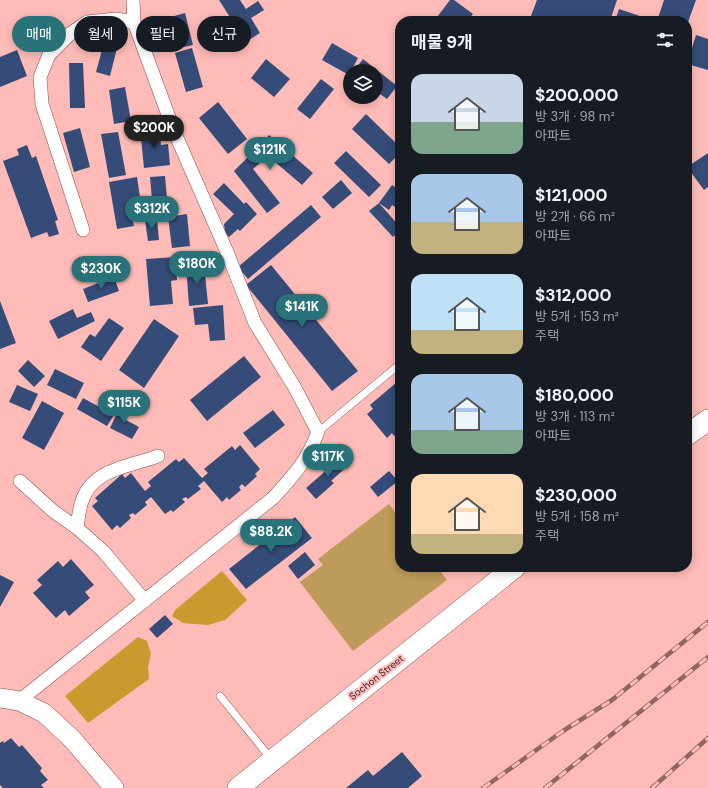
<!DOCTYPE html>
<html lang="ko">
<meta charset="utf-8">
<style>
:root{--surface:#171b24;--page:#242831;--text:#f1f3f6;--muted:#9ea1a6;--accent:#297279}
body{margin:0;font-family:"DM Sans","Noto Sans KR",sans-serif;background:var(--page);color:var(--text);height:100vh;display:flex;flex-direction:column;font-size:15px;white-space:nowrap}
*{box-sizing:border-box;margin:0}
p{font-size:13px;color:var(--muted)}
.icon{flex:none;width:22px;height:22px;fill:none;stroke:currentColor;stroke-width:2;stroke-linecap:round;stroke-linejoin:round}
.map{position:relative;flex:1;overflow:hidden}
.sheet{position:absolute;left:395px;top:16px;width:297px;height:556px;display:flex;flex-direction:column;background:var(--surface);border-radius:16px;box-shadow:0 2px 10px #0003}
.sheet>*{flex:none}
.guide{position:absolute;left:12px;top:16px;width:323px;height:36px;display:flex;gap:8px}
.tools{position:absolute;left:343px;top:64px;display:grid;gap:8px}
.tools a{display:grid;place-items:center;width:40px;height:40px;border-radius:50%;background:var(--surface);box-shadow:0 2px 10px #0003;font-size:20px}
.price{position:absolute;translate:-50% -34px;padding:0 9px;border-radius:14px;background:var(--accent);color:#fff;font-size:13px;line-height:26px;filter:drop-shadow(0 1px 2px #0008)}
.price::after{content:'';position:absolute;left:50%;top:24px;width:12px;height:9px;margin-left:-6px;background:inherit;clip-path:polygon(0 0,100% 0,50% 100%)}
.price.on{background:#222;color:#fff}
ul{padding:0;list-style:none}
li{display:flex;align-items:center;gap:12px;height:100px;padding:0 16px}
li span{display:grid;place-items:center;flex:none;width:112px;height:80px;border-radius:12px;color:#555}
li>.icon{margin-inline-start:auto}
span .icon{width:48px;height:48px;fill:#fffc;stroke-width:1}
li b{font-size:17px}
h2{display:flex;justify-content:space-between;align-items:center;height:48px;padding:0 16px;font-size:17px}
.tag{padding:0 14px;border-radius:18px;background:var(--surface);box-shadow:0 2px 10px #0003;font-size:14px;line-height:36px}
.tag.on{background:var(--accent);color:#fff}
.map>svg:first-child{display:block}
.green{fill:#bd9b5a}
.forest{fill:#ca9a2e}
.building{fill:#354c78}
.lines{fill:none;stroke-linecap:round;stroke-linejoin:round}
.lane-casing{stroke:#8a504d;stroke-width:8}
.street-casing{stroke:#8a504d;stroke-width:14}
.secondary-casing{stroke:#8a504d;stroke-width:20}
.primary-casing{stroke:#8a504d;stroke-width:22}
.lane{stroke:#fff;stroke-width:7}
.street{stroke:#fff;stroke-width:13}
.secondary{stroke:#fff;stroke-width:19}
.primary{stroke:#fff;stroke-width:21}
.rail-casing{stroke:#916562;stroke-width:4.5}
.rail{stroke:#ffbbb7;stroke-width:3;stroke-dasharray:9;stroke-linecap:butt}
.labels{text-anchor:middle;stroke-width:4;stroke-linejoin:round;paint-order:stroke}
.street-label{font-size:10px;fill:#3e2423;stroke:#ffbbb7}
</style>
<div class="map">
<svg width="708" height="788" viewBox="0 0 708 788">
<rect width="100%" height="100%" fill="#ffbbb7"/>
<path class="green" d="M389 504 400 519V567H437L447 580 353 651 300 582 323 565 318 559Z"/>
<path class="forest" d="M222 571 247 600 225 620 208 625 183 623 172 616 175 610Z
M138 637 147 641 151 654 148 667 149 679 88 723 65 696Z"/>
<path class="building" d="M219 0H240L246 9 258 1 264 10 251 18 260 33 246 42Z
M450 0H454L473 14 467 21H434Z
M537 0H617L610 21H585L574 17 572 21H529Z
M664 0H696L687 25V21H657Z
M619 9 649 19 648 21H615Z
M185 13 193 45 175 49 167 18Z
M107 32 120 36 110 76 96 72Z
M696 35 708 39V70L687 64Z
M332 43 358 58 351 71H350L349 75 322 60Z
M192 48 203 87 186 92 175 53Z
M17 50 27 76 0 87V57Z
M266 59 290 79 274 97 251 78Z
M363 59 397 86 387 99 376 91V71H354Z
M69 63H83L85 108H70Z
M321 79 334 89 310 119 297 109Z
M125 87 131 121 114 124 109 90Z
M218 102 247 139 228 154 199 118Z
M366 114 400 147V153L389 164 352 129Z
M159 127 161 145 168 144 170 165 144 168 140 129Z
M80 128 90 167 74 172 63 133Z
M118 132 126 175 109 178 101 134Z
M269 135 313 173 302 185 268 156 253 169 280 203 267 213 234 171 258 147Z
M27 145 32 158 36 156 58 220 55 221 59 234 49 237 47 232 31 238 3 161 19 155 17 149Z
M346 151 381 185 369 197 334 163Z
M708 153V187L704 190 687 167Z
M165 176 168 210 153 211 150 177Z
M137 177 140 197 129 199 134 226 117 229 109 182Z
M341 180 352 193 333 209 322 197Z
M224 183 244 204 246 202 257 214 240 231 238 229 229 237 225 233 224 224 234 214 213 194Z
M392 185 400 190V210L392 205 389 210 379 203Z
M379 203 400 227V230L393 237 369 211Z
M311 205 321 217 248 279 238 267Z
M187 214 190 246 172 248 168 217Z
M157 219 159 240 148 241 145 220Z
M175 257 177 280 171 281 173 304 150 306 146 259Z
M204 264 208 304 189 306 186 265Z
M271 265 358 371 332 391 246 285Z
M114 277 119 291 88 302 83 289Z
M0 301 16 343 0 349Z
M223 305 225 340 210 341 208 324 195 325 193 308Z
M73 309 77 318 91 312 95 321 58 339 49 321Z
M109 318 124 328 101 361 81 347 90 334 95 337Z
M154 319 179 336 144 388 119 370Z
M244 356 261 377 207 421 190 400Z
M28 360 45 376 34 387 18 371Z
M55 369 84 383 76 399 47 385Z
M397 382 400 385V431L394 436 392 433 387 438 367 414 373 409 370 405Z
M17 385 38 394 30 411 9 402Z
M83 398 114 415 107 426 77 409Z
M42 401 64 413 44 450 22 438Z
M121 405 130 410 126 420 139 427 132 439 110 428Z
M273 410 285 425 255 448 243 433Z
M240 445 260 469 255 474 257 476 245 487 242 484 239 487 241 490 229 500 227 497 222 502 204 481 198 486 201 489 188 499 186 497 182 499 185 502 173 512 171 510 165 514 151 497 145 502 147 505 135 515 133 513 129 515 131 518 120 528 117 525 112 530 92 506 98 501 95 498 122 474 125 478 131 473 145 491 151 486 148 482 176 459 179 462 184 458 202 478 208 473 204 469 232 446 235 450Z
M344 455 351 463 331 481 334 483 316 499 306 488Z
M389 471 398 481 378 497 370 487Z
M295 517 312 538 246 589 229 569Z
M305 552 315 565 298 579 288 566Z
M71 559 94 585 85 592 90 598 69 616 65 610 56 618 33 593 42 585 37 580 58 561 63 567Z
M0 575 14 582 0 607Z
M165 615 173 624 157 638 149 629Z
M11 738 19 747 22 745 42 768 40 771 48 780 41 785 44 788H3L0 785V743L3 741 4 743Z
M402 752 422 776 408 788H346L368 770 373 776Z"/>
<g class="lines">
<g class="lane-casing">
<path id="lane" d="M318 432 400 364
M220 696 272 760"/>
</g>
<g class="street-casing">
<path id="street" d="M133 0 134 22
M20 481 53 511 77 528 103 551 145 601
M77 528C78 520 79 511 81 504 91 468 129 467 158 456
M19 701 273 498C294 475 307 461 318 432L295 388 255 323 227 252 174 131 134 22 116 19 87 22 71 33 49 55 40 77 42 104 83 230"/>
</g>
<g class="secondary-casing">
<path id="secondary" d="M0 698 19 701 44 713 72 739 114 788"/>
</g>
<g class="primary-casing">
<path id="primary" d="M687 435 708 420
M238 788 515 567"/>
</g>
<use href="#lane" class="lane"/>
<use href="#street" class="street"/>
<use href="#secondary" class="secondary"/>
<use href="#primary" class="primary"/>
<g class="rail-casing">
<path id="rail" d="M483 788 563 731 612 700 708 622
M545 788 708 657
M652 788 708 738"/>
</g>
<use href="#rail" class="rail"/>
</g>
<g class="labels">
<g class="street-label">
<text transform="translate(376 677) rotate(-38)" y="4">Sochon Street</text>
</g>
</g>
</svg>
<div class="tools">
<a><svg class="icon" aria-label="layers" viewBox="0 0 24 24"><path d="M12 4l9 5-9 5-9-5zM3 14l9 5 9-5"/></svg></a>
</div>
<b class="price on" style="left:154px;top:149px">$200K</b>
<b class="price" style="left:270px;top:171px">$121K</b>
<b class="price" style="left:152px;top:230px">$312K</b>
<b class="price" style="left:197px;top:285px">$180K</b>
<b class="price" style="left:101px;top:290px">$230K</b>
<b class="price" style="left:302px;top:328px">$141K</b>
<b class="price" style="left:124px;top:424px">$115K</b>
<b class="price" style="left:328px;top:478px">$117K</b>
<b class="price" style="left:271px;top:553px">$88.2K</b>
<div class="guide">
<a class="tag on">매매</a>
<a class="tag">월세</a>
<a class="tag">필터</a>
<a class="tag">신규</a>
</div>
<section class="sheet">
<h2>매물 9개<svg class="icon" aria-label="filters" viewBox="0 0 24 24"><path d="M4 7h16M4 17h16"/><circle cx="9" cy="7" r="2"/><circle cx="15" cy="17" r="2"/></svg></h2>
<ul>
<li><span style="background:linear-gradient(#c9d6e8 60%,#7fa58c 0)"><svg class="icon" aria-label="home" viewBox="0 0 24 24"><path d="M3 11l9-7 9 7M6 9v11h12V9"/></svg></span><div><b>$200,000</b><p>방 3개 · 98 m²</p><p>아파트</p></div></li>
<li><span style="background:linear-gradient(#a9c7e8 60%,#c2b280 0)"><svg class="icon" aria-label="home" viewBox="0 0 24 24"><path d="M3 11l9-7 9 7M6 9v11h12V9"/></svg></span><div><b>$121,000</b><p>방 2개 · 66 m²</p><p>아파트</p></div></li>
<li><span style="background:linear-gradient(#bfe0f5 70%,#c2b280 0)"><svg class="icon" aria-label="home" viewBox="0 0 24 24"><path d="M3 11l9-7 9 7M6 9v11h12V9"/></svg></span><div><b>$312,000</b><p>방 5개 · 153 m²</p><p>주택</p></div></li>
<li><span style="background:linear-gradient(#a9c7e8 70%,#7fa58c 0)"><svg class="icon" aria-label="home" viewBox="0 0 24 24"><path d="M3 11l9-7 9 7M6 9v11h12V9"/></svg></span><div><b>$180,000</b><p>방 3개 · 113 m²</p><p>아파트</p></div></li>
<li><span style="background:linear-gradient(#ffd9b3 75%,#c2b280 0)"><svg class="icon" aria-label="home" viewBox="0 0 24 24"><path d="M3 11l9-7 9 7M6 9v11h12V9"/></svg></span><div><b>$230,000</b><p>방 5개 · 158 m²</p><p>주택</p></div></li>
</ul>
</section>
</div>
